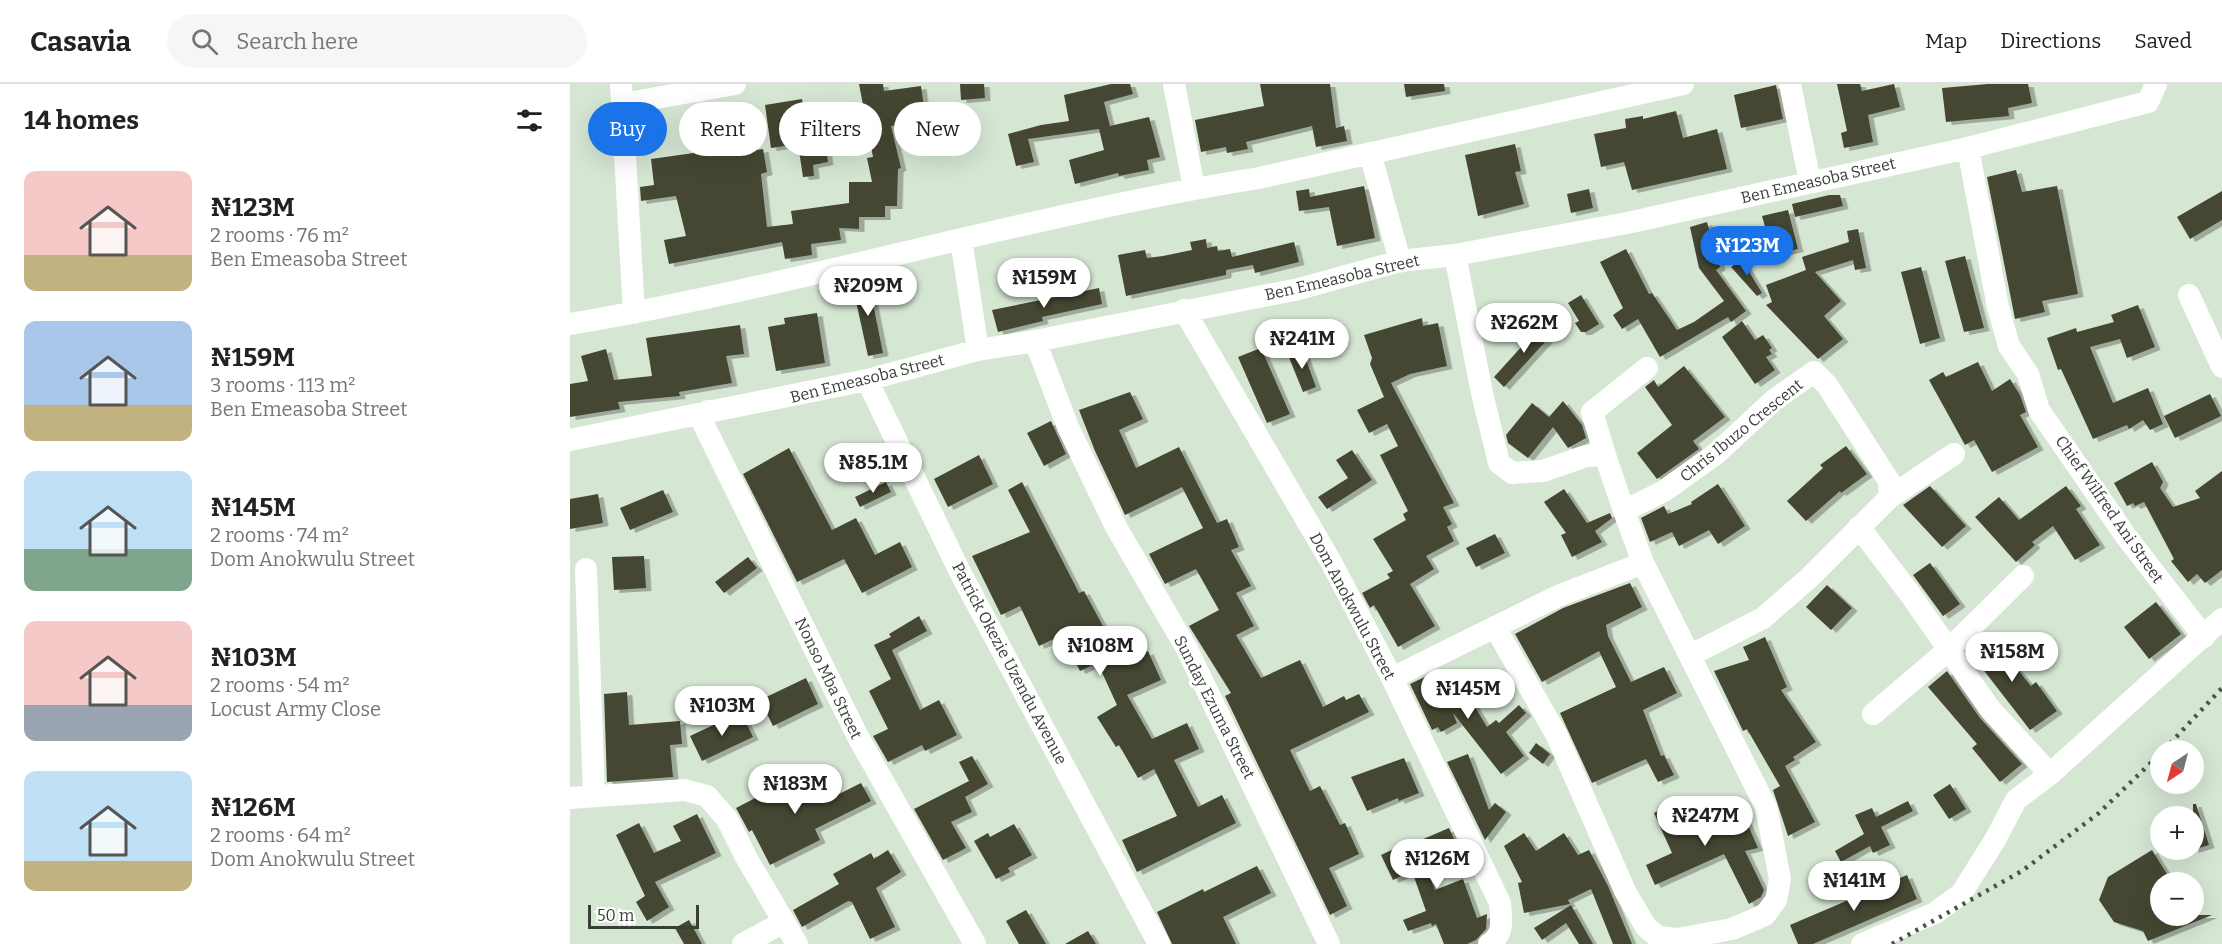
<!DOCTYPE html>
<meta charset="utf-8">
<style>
:root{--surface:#fff;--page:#f6f6f6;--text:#222;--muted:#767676;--line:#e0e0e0;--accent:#1a73e8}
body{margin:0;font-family:Bitter,serif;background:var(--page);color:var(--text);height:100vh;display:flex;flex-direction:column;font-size:22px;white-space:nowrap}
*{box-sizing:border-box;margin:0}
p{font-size:20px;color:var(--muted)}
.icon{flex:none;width:33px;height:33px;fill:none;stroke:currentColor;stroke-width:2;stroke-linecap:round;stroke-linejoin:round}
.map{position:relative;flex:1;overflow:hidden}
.sheet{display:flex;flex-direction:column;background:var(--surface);width:570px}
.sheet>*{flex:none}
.guide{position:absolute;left:18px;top:18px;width:570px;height:54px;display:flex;gap:12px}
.needle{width:39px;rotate:216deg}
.fabs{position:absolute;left:1580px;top:656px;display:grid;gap:12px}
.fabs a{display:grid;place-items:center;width:54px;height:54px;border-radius:50%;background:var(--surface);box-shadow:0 6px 24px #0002;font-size:30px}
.scale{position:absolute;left:18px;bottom:15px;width:111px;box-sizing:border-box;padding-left:6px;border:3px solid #383f37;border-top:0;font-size:16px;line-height:21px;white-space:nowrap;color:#383f37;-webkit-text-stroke:4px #fff;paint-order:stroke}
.price{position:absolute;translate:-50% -51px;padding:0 14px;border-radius:21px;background:#fff;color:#222;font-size:20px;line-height:39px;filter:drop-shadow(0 2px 3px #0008)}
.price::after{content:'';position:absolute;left:50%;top:36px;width:18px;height:14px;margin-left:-9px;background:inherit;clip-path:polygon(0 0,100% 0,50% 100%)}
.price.on{background:var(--accent);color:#fff}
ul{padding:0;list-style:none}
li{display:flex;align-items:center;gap:18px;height:150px;padding:0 24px}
li span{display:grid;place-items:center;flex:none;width:168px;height:120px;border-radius:12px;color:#555}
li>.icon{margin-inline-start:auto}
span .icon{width:72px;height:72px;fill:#fffc;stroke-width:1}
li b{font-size:26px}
h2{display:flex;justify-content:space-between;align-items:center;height:72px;padding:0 24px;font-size:26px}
.tag{padding:0 21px;border-radius:27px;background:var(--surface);box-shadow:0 6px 24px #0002;font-size:21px;line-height:54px}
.tag.on{background:var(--accent);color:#fff}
header{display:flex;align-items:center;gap:36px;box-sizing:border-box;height:84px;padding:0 30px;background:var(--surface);border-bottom:2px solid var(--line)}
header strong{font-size:28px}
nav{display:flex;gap:33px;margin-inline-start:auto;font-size:21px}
.search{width:420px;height:54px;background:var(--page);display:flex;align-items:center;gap:15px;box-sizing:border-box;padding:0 21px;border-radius:33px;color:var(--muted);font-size:22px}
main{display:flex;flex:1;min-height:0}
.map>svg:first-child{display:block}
.building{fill:#444633;filter:url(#shadow)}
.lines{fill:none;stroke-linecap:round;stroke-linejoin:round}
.minor{stroke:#fff;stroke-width:22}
.rail{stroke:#4b534a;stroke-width:4.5;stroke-dasharray:3 6;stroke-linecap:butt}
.labels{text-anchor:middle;stroke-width:6;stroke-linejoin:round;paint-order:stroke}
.street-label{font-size:16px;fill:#383f37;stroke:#fff}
</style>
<header>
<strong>Casavia</strong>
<div class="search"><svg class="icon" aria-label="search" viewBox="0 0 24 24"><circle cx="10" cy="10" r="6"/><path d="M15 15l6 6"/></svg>Search here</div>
<nav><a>Map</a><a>Directions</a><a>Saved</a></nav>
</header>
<main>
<section class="sheet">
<h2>14 homes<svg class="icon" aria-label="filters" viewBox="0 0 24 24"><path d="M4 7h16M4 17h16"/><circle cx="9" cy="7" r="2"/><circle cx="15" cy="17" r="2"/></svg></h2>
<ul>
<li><span style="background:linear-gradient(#f6c9c9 70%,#c2b280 0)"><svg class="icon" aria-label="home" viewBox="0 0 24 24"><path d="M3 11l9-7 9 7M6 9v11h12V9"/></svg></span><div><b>₦123M</b><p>2 rooms · 76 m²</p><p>Ben Emeasoba Street</p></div></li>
<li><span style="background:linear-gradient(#a9c7e8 70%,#c2b280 0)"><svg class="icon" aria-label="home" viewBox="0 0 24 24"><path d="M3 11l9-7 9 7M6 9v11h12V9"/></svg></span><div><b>₦159M</b><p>3 rooms · 113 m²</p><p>Ben Emeasoba Street</p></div></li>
<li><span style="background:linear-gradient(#bfe0f5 65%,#7fa58c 0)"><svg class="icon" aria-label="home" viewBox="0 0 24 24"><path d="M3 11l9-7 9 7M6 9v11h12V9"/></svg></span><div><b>₦145M</b><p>2 rooms · 74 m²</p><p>Dom Anokwulu Street</p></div></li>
<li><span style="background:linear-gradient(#f6c9c9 70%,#9aa5b1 0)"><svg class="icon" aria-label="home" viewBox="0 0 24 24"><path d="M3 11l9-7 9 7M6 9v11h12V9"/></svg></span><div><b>₦103M</b><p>2 rooms · 54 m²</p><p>Locust Army Close</p></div></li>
<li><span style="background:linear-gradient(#bfe0f5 75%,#c2b280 0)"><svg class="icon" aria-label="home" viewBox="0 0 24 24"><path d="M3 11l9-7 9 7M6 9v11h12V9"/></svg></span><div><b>₦126M</b><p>2 rooms · 64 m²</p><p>Dom Anokwulu Street</p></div></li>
</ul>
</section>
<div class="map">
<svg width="1652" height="860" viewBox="0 0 1652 860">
<defs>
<filter id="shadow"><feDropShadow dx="5.5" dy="3" stdDeviation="0" flood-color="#0004"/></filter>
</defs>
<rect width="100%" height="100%" fill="#d5e6d3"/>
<path class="building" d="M289 0H313L314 7 351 2 356 38 321 42 331 84 328 85 327 122H315V133H289V145L269 144 271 156 241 160 242 171 215 175 212 158 99 180 94 156 116 152 106 112 71 117 70 103 84 101 81 75 138 67 131 29 151 25 159 70 193 65 197 88 191 90 197 143 223 140 221 127 279 119V98H302L297 74 303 73Z
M390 0H414L415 14 391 16Z
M541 0H560L563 10 534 18 540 42 579 33 590 73 577 76 579 86 549 92 548 89 505 100 499 76 534 66 529 45 458 55 464 78 446 82 438 50 471 41 499 37 494 11Z
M690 0H760L766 44 774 42 777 57 746 63 742 42 676 58 678 65 657 69 656 63 631 68 625 36 694 22Z
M834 0H874L875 7 836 13Z
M1267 0H1290L1292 7 1324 0 1330 23 1298 31 1303 58 1274 64 1271 49 1277 47Z
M1418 0H1458L1462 19 1438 24 1439 32 1376 38 1372 4Z
M1206 1 1213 35 1171 44 1164 11Z
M232 15 238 53 254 51 258 78 243 81 244 92 233 93 228 60 201 64 195 21Z
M1106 27 1113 54 1147 45 1157 85 1062 106 1054 78 1031 83 1024 50 1056 44 1055 35 1073 32V35Z
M945 60 951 87 945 88 954 120 908 132 895 71Z
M1446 86 1452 108 1487 102 1508 210 1472 217 1475 228 1445 235 1417 93Z
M794 102 805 154 767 162 759 123 729 127 726 107 739 105 740 113Z
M1019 105 1023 124 1001 129 997 110Z
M1652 107V136L1620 155 1607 133Z
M1259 111H1270L1273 122 1225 133 1222 120Z
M1218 126 1228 165 1203 171 1192 132Z
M1137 138 1150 183 1146 186 1176 227 1161 238 1158 233 1090 273 1068 235 1052 245 1043 231 1053 224 1030 178 1056 165 1079 210 1082 209 1107 246 1124 238 1154 217 1129 184 1120 143Z
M1288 145 1296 184 1285 186 1283 176 1245 188 1271 217 1254 232 1273 255 1248 275 1196 221 1202 218 1196 201 1236 186 1232 173 1279 158 1277 147Z
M636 155 637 164 647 162 648 167 660 165 662 173 724 158 729 178 685 189 683 181 656 186V191L556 212 548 171 575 166 577 174 593 172 622 166 620 158Z
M1395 172 1414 244 1394 248 1375 177Z
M1172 176 1192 209 1187 212 1161 183Z
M1351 183 1370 254 1350 260 1331 188Z
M298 195 313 269 298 272 282 199Z
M529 204 532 220 472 233 473 237 428 248 422 226Z
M1011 211 1029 240 1016 248H1011L1005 239 1009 237 998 219Z
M1568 221 1585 263 1557 274 1550 255 1520 263 1543 319 1578 304 1593 340 1580 346 1573 336 1559 345 1557 341 1523 355 1491 285 1488 286 1477 254 1506 244 1507 248 1544 238 1541 231Z
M247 229 255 279 206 287 198 243 215 240 214 234Z
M852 234 853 242 868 239 877 282 840 290 821 299 884 419 873 423 882 440 877 443 884 457 856 472 864 485 840 500 865 542 828 563 804 521 800 524 792 509 820 494 817 490 823 487 803 455 836 436 833 430 838 427 810 371 828 362 817 340 799 349 787 326 814 313 800 280 802 274 794 251Z
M975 237 985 247 934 303 924 293Z
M1172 237 1185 256 1193 251 1202 264 1199 266 1202 270 1196 273 1205 286 1185 300 1152 253Z
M170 241 174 270 156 272 162 299 109 308 110 312 48 318 50 325 0 333V300L18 297 11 272 36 265 44 296 82 292 76 254Z
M691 264 720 330 697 339 668 273Z
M732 265 746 303 733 308 718 271Z
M1408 278 1422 307 1440 295 1450 311 1456 328 1450 331 1468 363 1422 388 1404 356 1395 361 1359 296 1373 288 1376 293Z
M1114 282 1155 333 1123 357 1129 365 1087 395 1067 369 1102 341 1075 303 1084 296 1088 303Z
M560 308 573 335 549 346 566 384 609 363 647 439 657 435 669 463 661 466 681 502 666 509 684 542 666 551 691 594 730 576 753 623 774 612 776 616 789 610 799 628 720 666 740 707 750 702 770 741 775 739 789 770 759 784 777 822 760 831 655 612 661 609 619 542 649 526 626 485 595 500 579 470 633 444 612 403 555 431 525 367 509 326Z
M1640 310 1651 332 1605 354 1594 332Z
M993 317 1012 341 1016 354 998 364 983 343 958 374 938 359 936 351 962 319 979 333Z
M481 337 496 370 474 382 457 349Z
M1276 362 1297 390 1271 409 1270 407 1236 437 1217 417 1253 384 1250 381Z
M219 364 262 446 286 434 305 471 330 458 342 483 292 509 274 475 227 498 173 390Z
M782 366 802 396 757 425 748 413 778 394 766 376Z
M409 371 423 400 378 423 364 395Z
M1582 378 1593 398 1590 404 1603 423 1630 414 1625 407 1652 387V486L1635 499 1627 490 1618 498 1601 477 1604 475 1574 418 1565 422 1563 419 1557 422 1544 399Z
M316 398 321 408 290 423 285 413Z
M452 398 509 509 514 507 534 544 538 542 556 577 578 567 591 596 557 611 582 655 617 639 629 665 604 676 628 723 652 711 666 739 567 788 552 756 607 732 584 685 568 694 549 661 546 663 527 633 547 621 529 582 526 583 525 580 510 587 492 551 469 562 450 522 431 531 402 472 460 448 438 406Z
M1148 400 1175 442 1148 460 1139 446 1109 462 1102 448 1080 458 1071 434 1094 422 1098 430 1122 420 1121 418Z
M1360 402 1396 442 1372 463 1333 421Z
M1496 402 1511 422 1506 425 1530 461 1505 476 1483 442 1462 458 1465 461 1446 478 1405 433 1429 413 1449 436Z
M994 405 1017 439 1040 429 1042 434 1025 447 1032 458 1002 473 991 451 996 449 974 418Z
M93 406 103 428 60 446 50 424Z
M28 410 33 439 0 445V415Z
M925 450 935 469 906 483 896 464Z
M74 472 76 504 44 506 42 473Z
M178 473 187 484 154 509 145 498Z
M1360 479 1390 520 1373 532 1343 491Z
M1060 499 1072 523 1036 541 1038 552 1061 598 1094 583 1107 609 1073 626 1091 672 1094 671 1104 691 1088 698 1076 675 1022 699 990 629 1046 603 1029 567 972 598 945 550 993 524Z
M1257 501 1282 524 1261 546 1236 523Z
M1586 518 1611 550 1579 575 1554 543Z
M349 532 357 547 322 566 350 626 369 616 387 651 355 667 352 661 318 678 303 652 318 645 299 607 321 595 304 561 321 553 319 550Z
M1417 548 1461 602 1466 598 1487 627 1460 646 1398 566Z
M1195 553 1217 603 1211 606 1246 658 1223 673 1225 676 1215 682 1245 738 1218 752 1203 706 1210 702 1177 645 1173 647 1144 587 1179 576 1173 563Z
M1377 587 1410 634 1452 680 1430 698 1402 664 1407 660 1358 603Z
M865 588 874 606 887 598 892 607 895 606 917 643 926 636 929 639 949 621 956 629 936 648 954 672 931 690 883 629 887 639 871 648 868 643 862 646 840 600Z
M236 594 248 620 203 642 190 616Z
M57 608 59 641 110 637 112 660 100 661 103 693 37 698 34 610Z
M171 628 183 653 132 677 120 652Z
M966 659 980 670 973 680 959 669Z
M898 670 919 726 925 719 936 728 915 756 877 678Z
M402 672 418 700 395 713 402 728 381 738 396 764 373 776 344 725 399 697 389 678Z
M834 674 849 709 829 717 828 714 797 727 781 693Z
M236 688 253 718 291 699 301 717 245 745 250 756 200 781 182 746 179 748 166 724Z
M1380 700 1396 725 1379 735 1363 711Z
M1117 713 1133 748 1174 732 1188 764 1175 767 1194 806 1191 813 1179 820 1154 770 1085 801 1076 781 1102 769 1084 729Z
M1338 717 1343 727 1311 743 1320 761 1303 769 1300 762 1271 778 1265 767 1294 750 1285 731 1302 724 1306 733Z
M1623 720H1626L1639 761 1623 766Z
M127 730 146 769 85 798 99 823 77 837 66 818 75 812 46 751 69 739 84 769 111 757 103 742Z
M444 740 462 771 438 784 440 788 426 795 404 757 418 749 420 753Z
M879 744 890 767 855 781 865 806 893 795 907 834 917 830 916 845 906 856 897 860H874L866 840 862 842 861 839 838 847 833 836 856 827 842 787 823 796 811 771 843 756 844 759Z
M954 749 966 767 994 749 1008 771 1019 766 1038 802 1062 860H1043L1021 805 998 816 1000 820 954 829 948 799 952 798 934 762Z
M318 766 331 788 306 804 325 843 300 855 282 818 278 817 232 843 223 826 269 800 263 790 301 769 304 775Z
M1582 766 1602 798H1590V835L1598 831H1642L1578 857 1573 847 1544 838 1529 816 1538 793Z
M687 782 701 809 653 833 666 860H602L587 828 633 805 634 808Z
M1337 791 1347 815 1243 860H1228L1220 841Z
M1001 821 1023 860H1009L996 839 972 856 964 844Z
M456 826 476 860H449L436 837Z
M119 836 132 860H114L105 844Z
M518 847 526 860H495Z"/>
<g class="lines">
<path class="minor" d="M51 0 64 229
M604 0 624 104
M1220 0 1240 98
M52 20 165 0
M1398 64 1428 223 1439 262 1458 290 1469 326 1555 451 1634 553
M800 69 830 177
M391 155 408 266
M885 171 912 309 929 379 942 389 973 387 1016 372 1035 371 1054 427 1094 407 1147 369 1204 316 1244 288 1257 301 1319 397 1320 413
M1619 211 1652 283
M614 226 761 478 822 594 930 819C931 836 935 850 919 860
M0 240C231 201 457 131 689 94L1113 0
M465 257 498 343 546 443 617 565 759 860
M297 296 391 490 589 860
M138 327 129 331 288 653 405 860
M0 356 297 296 408 266 465 257 729 205 830 177 885 171 1057 139 1398 64 1578 18 1586 0
M1035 371 1022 328 1077 284
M1289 443 1340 510 1420 625 1480 690
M16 485 24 712
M925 543 986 650 1055 807 1076 843 1088 853 1107 855 1162 845 1195 831 1206 816 1210 795 1196 723 1073 479 1054 427
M1121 571 1193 534 1239 494 1320 413 1384 370
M822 594 988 512 1073 479
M1303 630 1377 567 1453 492
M0 714 115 706 137 712 157 735 177 775 227 860
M173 860 214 838
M1292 860 1365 829 1391 810 1425 756 1446 716 1480 690 1652 535"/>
<path class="rail" d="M1594 666 1652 604
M1322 860 1452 787 1529 729 1590 670"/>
</g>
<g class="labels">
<g class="street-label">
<text transform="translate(1248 96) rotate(-13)" y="6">Ben Emeasoba Street</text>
<text transform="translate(772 193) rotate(-13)" y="6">Ben Emeasoba Street</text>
<text transform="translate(297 294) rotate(-14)" y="6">Ben Emeasoba Street</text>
<text transform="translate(1171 346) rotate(-39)" y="6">Chris Ibuzo Crescent</text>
<text transform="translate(1540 425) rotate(55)" y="6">Chief Wilfred Ani Street</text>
<text transform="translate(783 522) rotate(62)" y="6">Dom Anokwulu Street</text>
<text transform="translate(440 579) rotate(62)" y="6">Patrick Okezie Uzendu Avenue</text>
<text transform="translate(259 594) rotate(64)" y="6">Nonso Mba Street</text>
<text transform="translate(645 623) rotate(63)" y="6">Sunday Ezuma Street</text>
</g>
</g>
</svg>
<div class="fabs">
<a><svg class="needle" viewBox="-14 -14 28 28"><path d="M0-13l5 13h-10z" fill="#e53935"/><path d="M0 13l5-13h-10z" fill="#767676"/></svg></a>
<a>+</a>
<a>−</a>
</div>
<div class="scale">50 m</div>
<b class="price on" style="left:1177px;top:193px">₦123M</b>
<b class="price" style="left:474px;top:225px">₦159M</b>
<b class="price" style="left:298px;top:233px">₦209M</b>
<b class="price" style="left:954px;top:270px">₦262M</b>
<b class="price" style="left:732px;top:286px">₦241M</b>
<b class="price" style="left:303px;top:410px">₦85.1M</b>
<b class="price" style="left:530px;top:593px">₦108M</b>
<b class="price" style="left:1442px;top:599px">₦158M</b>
<b class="price" style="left:898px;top:636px">₦145M</b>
<b class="price" style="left:152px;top:653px">₦103M</b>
<b class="price" style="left:225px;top:731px">₦183M</b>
<b class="price" style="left:1135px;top:763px">₦247M</b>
<b class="price" style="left:867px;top:806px">₦126M</b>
<b class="price" style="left:1284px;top:828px">₦141M</b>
<div class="guide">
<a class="tag on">Buy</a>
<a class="tag">Rent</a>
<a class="tag">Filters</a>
<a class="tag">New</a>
</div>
</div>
</main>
